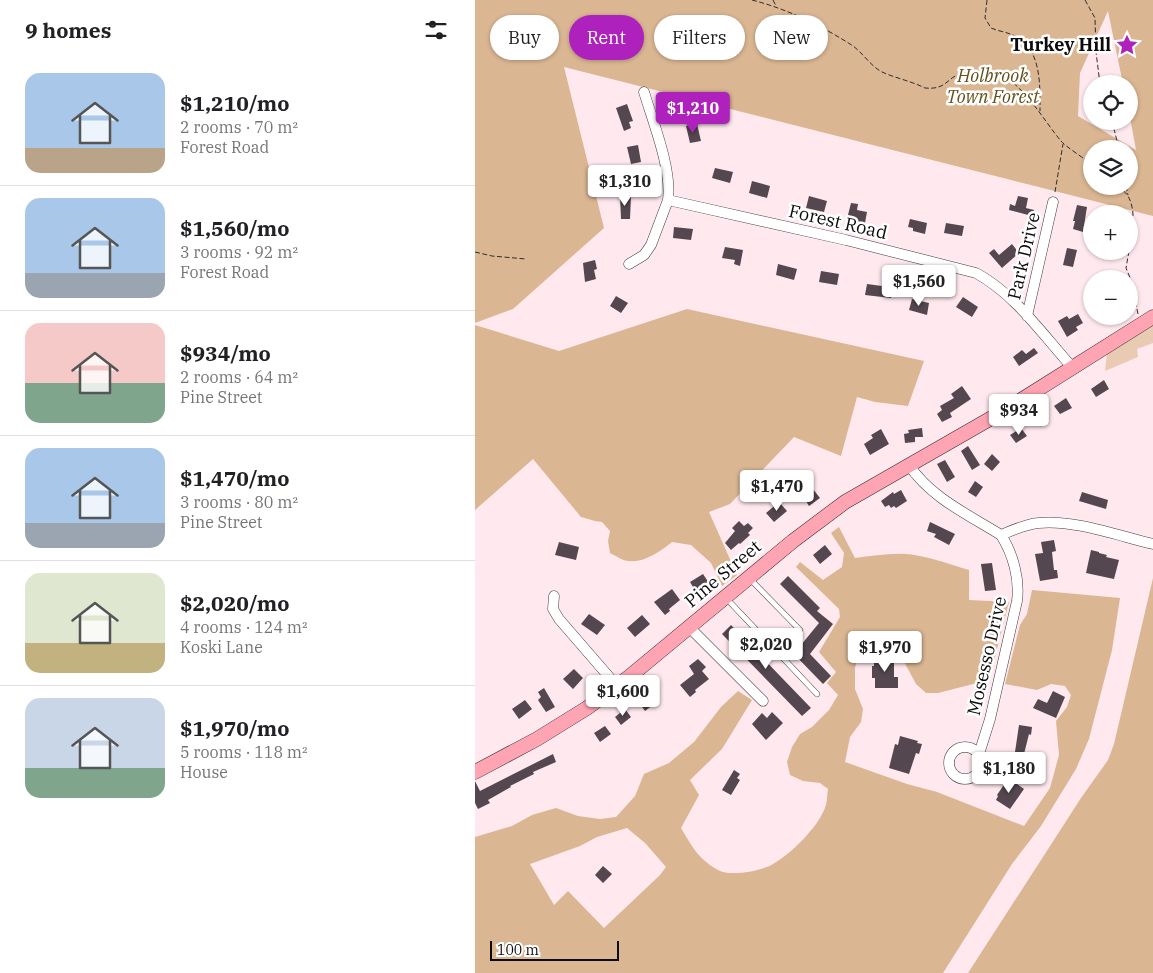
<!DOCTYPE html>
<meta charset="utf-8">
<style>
:root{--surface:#fff;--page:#f2f2f2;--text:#202124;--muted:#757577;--line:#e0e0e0;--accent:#ae21bd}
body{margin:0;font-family:"IBM Plex Serif",serif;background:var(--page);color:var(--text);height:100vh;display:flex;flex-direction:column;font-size:19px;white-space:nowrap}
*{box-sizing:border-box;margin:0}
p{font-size:16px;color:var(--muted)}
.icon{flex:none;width:28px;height:28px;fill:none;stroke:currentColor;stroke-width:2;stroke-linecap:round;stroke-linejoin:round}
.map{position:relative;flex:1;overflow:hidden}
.sheet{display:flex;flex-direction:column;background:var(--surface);width:475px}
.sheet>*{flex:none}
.hud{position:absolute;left:15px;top:15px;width:475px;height:45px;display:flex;gap:10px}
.buttons{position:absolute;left:608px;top:75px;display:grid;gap:10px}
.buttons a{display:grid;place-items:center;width:55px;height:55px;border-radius:50%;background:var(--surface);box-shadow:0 1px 4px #0004;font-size:25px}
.scale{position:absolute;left:15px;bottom:12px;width:129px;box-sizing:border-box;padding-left:5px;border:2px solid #0b0b0b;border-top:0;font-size:14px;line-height:18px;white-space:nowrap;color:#0b0b0b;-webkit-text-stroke:4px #fff;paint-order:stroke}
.price{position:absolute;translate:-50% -42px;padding:0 11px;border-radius:5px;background:#fff;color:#222;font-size:16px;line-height:32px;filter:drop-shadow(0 1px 2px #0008)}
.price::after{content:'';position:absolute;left:50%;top:30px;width:15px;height:11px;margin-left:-8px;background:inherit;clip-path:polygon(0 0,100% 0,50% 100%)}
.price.active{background:var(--accent);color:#fff}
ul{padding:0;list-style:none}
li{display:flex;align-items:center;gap:15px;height:125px;padding:0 25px}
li+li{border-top:1px solid var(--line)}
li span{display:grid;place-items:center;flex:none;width:140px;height:100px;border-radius:15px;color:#555}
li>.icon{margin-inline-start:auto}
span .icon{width:60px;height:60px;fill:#fffc;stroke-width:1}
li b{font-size:21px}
h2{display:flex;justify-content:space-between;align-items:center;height:60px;padding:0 25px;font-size:21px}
.pill{padding:0 18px;border-radius:22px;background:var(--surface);box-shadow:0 1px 4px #0004;font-size:18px;line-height:45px}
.pill.active{background:var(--accent);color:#fff}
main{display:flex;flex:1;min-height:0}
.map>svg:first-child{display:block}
.green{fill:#e9cab3}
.forest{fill:#dab692;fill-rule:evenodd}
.building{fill:#54474f}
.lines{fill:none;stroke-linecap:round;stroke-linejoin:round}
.service-casing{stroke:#3e3e3e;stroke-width:6}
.minor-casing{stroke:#3e3e3e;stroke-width:11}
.secondary-casing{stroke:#2d2d2d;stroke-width:15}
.path{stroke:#2d2d2d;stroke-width:1;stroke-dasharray:5 2.5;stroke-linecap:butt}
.service{stroke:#fff;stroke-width:5}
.minor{stroke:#fff;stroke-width:10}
.secondary{stroke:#ffa4b2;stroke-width:14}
.labels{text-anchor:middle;stroke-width:5;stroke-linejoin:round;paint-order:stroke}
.poi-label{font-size:18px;font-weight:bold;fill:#0b0b0b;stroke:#fff;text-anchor:end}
.park-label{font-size:18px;font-style:italic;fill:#63511b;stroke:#fff}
.street-label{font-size:18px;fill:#0b0b0b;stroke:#fff}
</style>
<main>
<section class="sheet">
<h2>9 homes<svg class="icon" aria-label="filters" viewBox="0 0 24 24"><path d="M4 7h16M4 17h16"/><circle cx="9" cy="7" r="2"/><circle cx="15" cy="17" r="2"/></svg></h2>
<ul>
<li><span style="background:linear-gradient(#a9c7e8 75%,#b9a48a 0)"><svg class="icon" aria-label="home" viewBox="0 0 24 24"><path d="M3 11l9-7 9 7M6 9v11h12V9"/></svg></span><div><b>$1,210/mo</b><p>2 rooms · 70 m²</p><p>Forest Road</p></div></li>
<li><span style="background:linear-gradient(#a9c7e8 75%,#9aa5b1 0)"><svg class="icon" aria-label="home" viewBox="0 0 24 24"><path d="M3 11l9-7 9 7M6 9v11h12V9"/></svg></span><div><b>$1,560/mo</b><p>3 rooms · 92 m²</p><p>Forest Road</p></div></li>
<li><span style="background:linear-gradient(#f6c9c9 60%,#7fa58c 0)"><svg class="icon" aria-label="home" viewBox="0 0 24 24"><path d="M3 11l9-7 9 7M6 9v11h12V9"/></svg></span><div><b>$934/mo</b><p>2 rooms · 64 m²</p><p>Pine Street</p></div></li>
<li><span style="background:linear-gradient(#a9c7e8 75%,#9aa5b1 0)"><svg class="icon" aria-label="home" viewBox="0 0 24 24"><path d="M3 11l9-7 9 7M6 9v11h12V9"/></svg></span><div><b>$1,470/mo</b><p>3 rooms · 80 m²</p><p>Pine Street</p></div></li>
<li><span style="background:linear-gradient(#dfe7d0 70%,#c2b280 0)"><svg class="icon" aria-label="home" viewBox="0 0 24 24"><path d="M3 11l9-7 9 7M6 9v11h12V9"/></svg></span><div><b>$2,020/mo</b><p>4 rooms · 124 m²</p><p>Koski Lane</p></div></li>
<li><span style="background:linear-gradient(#c9d6e8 70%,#7fa58c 0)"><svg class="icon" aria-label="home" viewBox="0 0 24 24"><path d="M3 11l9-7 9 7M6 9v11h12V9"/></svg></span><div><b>$1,970/mo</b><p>5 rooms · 118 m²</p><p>House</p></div></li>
</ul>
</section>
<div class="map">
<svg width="678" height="973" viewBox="0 0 678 973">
<rect width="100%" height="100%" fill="#ffe9ee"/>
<path class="green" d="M678 324V343L662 349 663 357 630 371 632 353Z"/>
<path class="forest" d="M0 0H678V216L89 67 129 228 38 309 0 323ZM633 11 648 84H654V112L661 150 603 116 605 73ZM616 149H654V186H616Z
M212 309 449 361 433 406 400 402 382 397 366 456 319 437 255 504 234 512 262 575 247 586 236 563 216 545 197 542C186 551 169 563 154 561 148 561 141 556 135 553L133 541 135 531 127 522 120 521 106 517 58 459 0 510V325L84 351Z
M364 527 380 558C397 556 414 553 432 554 452 556 474 564 494 570V600L534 602 514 680 463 693H451L441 684 426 656 413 645 395 639 386 642 380 668V689L388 709 386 722 375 737 370 762 432 784 462 792 549 826 575 788 584 755 581 721 592 707 596 695 590 686 576 684 562 690 530 684 545 625 552 614 557 590 645 598 637 650 614 739 601 769 566 826 537 864 468 973H0V837L37 826 57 815 81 808 103 816 125 819 141 817 160 796 169 774 194 763 219 742 246 707 263 691 277 700 247 749 215 780 224 795 206 828C216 845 224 860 243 870 255 877 287 871 298 864 317 853 342 828 350 808 352 803 352 796 353 789L345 783 328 781 315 775 312 762 317 747 325 734 337 727 354 710 363 695 352 683 361 672 344 652 365 617 364 609 321 567 325 562 348 580 367 567 369 553 356 533ZM152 828 170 843 191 867 185 875 129 928 93 891 79 905 55 864 105 846 122 837Z
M678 578V973H493L606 798 633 760 639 744Z"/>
<path class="building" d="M152 104 158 121 154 122 156 128 149 131 141 108Z
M222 124 226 141 215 143 211 126Z
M163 145 166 162 156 164 152 147Z
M240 168 258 172 255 183 237 178Z
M277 181 295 186 292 198 274 193Z
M145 196H156L155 219H146Z
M334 196 352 201 349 212 331 208Z
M543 196 553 198 551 208 559 210 557 216 534 210 535 204 540 206Z
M376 203 383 204 382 210 392 212 390 223 372 219Z
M602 205 612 207 608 232 598 229 600 221H598Z
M435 219 452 223 450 234 438 231V228L433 227Z
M471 223 489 226 487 236 469 233Z
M199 227 218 229 216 240 198 238Z
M537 244 544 253 527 268 514 253 519 249 524 255Z
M250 247 268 250 265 266 259 264 260 260 247 258Z
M592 248 602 250 598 267 588 265Z
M120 260 122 269 119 270 121 279 110 282 108 263Z
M303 264 322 269 319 280 301 275Z
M346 271 364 274 362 285 344 282Z
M408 281 419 283 416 298 390 295 392 284 407 286Z
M141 296 153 303 146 313 135 306Z
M488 297 503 307 497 317 481 307Z
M437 299 454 303 452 315 434 310Z
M603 314 608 323 601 327 603 330 592 337 583 321 592 316 594 319Z
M559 348 563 353 544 366 538 357 547 350 551 354Z
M629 380 634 389 621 397 616 389Z
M487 386 496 399 475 413 477 417 467 422 462 414 467 410 465 406 479 398 476 394Z
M591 398 597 408 585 414 579 406Z
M447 428 448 437H440V442L430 443 429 434 434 433 433 430Z
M546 428 552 436 541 443 535 435Z
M406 429 414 444 395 455 389 444 398 438 396 435Z
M493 446 505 465 497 470 486 451Z
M517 454 525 462 517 471 509 464Z
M470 460 480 477 472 482 462 464Z
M500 481 508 487 501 497 493 492Z
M334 484 345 498 334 506 325 491Z
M426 490 432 501 421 508 419 506 416 508 414 505 410 507 406 501 418 492 419 494Z
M607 492 633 500 631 509 604 501Z
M304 502 312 511 299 522 291 513Z
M264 521 269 526 273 523 278 528 273 533 275 535 265 544 264 543 256 550 250 543 260 531 257 528Z
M455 522 480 534 474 545 459 537 461 534 452 531Z
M579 540 581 551 577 552 579 570H582L583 578 565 581 560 554 568 553 566 542Z
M84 542 104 547 101 560 80 555Z
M350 545 357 554 345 564 338 555Z
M616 550 624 552V553L632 555 631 557 644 560 639 579 611 573Z
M517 563 521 590 510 591 506 564Z
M228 574 234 583 221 592 215 582Z
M313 576 345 608 342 611 358 624 335 654 356 676 348 684 316 651 324 643 326 645 344 623 305 584Z
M197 589 205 600 194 609 195 611 190 615 179 602Z
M114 614 130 625 122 635 106 624Z
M167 615 175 624 160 637 152 628Z
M256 625 336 708 327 716 247 634Z
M406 657H419V677H423V688H400V678H397V666H399V659H406Z
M223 659 231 667 227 671 234 679 220 690 221 692 215 697 205 685 219 674 214 666Z
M99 669 108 678 98 689 88 679Z
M69 688 80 707 71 712 63 700 66 697 63 692Z
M172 688 182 702 170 711 160 697Z
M578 691 590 697 581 718 558 708 563 699 572 703Z
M50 700 57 709 44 719 37 709Z
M150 709 156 717 146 725 140 717Z
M297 712 308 723 291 740 277 724 287 713 292 718Z
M544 725 557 727 556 735 554 734 549 754 540 752Z
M130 726 136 734 125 742 119 733Z
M425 736 443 741 442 743 447 744 444 754 441 753 434 774 414 768 420 744 423 745Z
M78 754 81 762 58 772 59 774 35 786 36 787 13 800 15 803 3 809 0 803V781L5 791Z
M259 770 265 774 262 778 265 780 256 795 247 790Z
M535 779 549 789 535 809 521 800 523 796 522 795 532 780 534 781Z
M128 866 137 874 128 883 120 875Z"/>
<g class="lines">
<g class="service-casing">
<path id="service" d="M275 579 325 630 301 650
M251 598 342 694"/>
</g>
<g class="minor-casing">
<path id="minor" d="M169 92C178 122 197 169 193 200L371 240 501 273C540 294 568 335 597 367
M154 264 169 255 176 245 193 200
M552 316 578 202
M434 465C456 498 494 515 526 535 538 554 545 579 542 601L515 719 504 754
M526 535C538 530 551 524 563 523 598 519 644 536 678 544
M79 596 78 609 84 619 142 686
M214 627 288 701
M474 763a16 16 0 1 1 32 0a16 16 0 1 1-32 0Z"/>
</g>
<g class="secondary-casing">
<path id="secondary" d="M0 772 62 739 112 708 154 677 318 541 370 502 527 412 678 317"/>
</g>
<path class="path" d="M277 0C312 9 345 25 375 44 387 51 394 65 407 72 420 78 436 81 450 88 472 90 471 78 487 73 495 70 506 70 514 71 544 75 568 120 586 141 591 147 609 158 616 164
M298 0 301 6
M512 0 510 18 516 28C523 31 531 32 538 35 567 47 565 86 565 111
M610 0 620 18 621 52 625 84
M637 121 644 149
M643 186C647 190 652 193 654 198 661 211 658 237 654 250
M651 186 653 195
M580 192 588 144
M654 251 651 268 656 280 663 314
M0 252 17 256 51 259"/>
<use href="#service" class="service"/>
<use href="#minor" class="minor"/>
<use href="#secondary" class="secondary"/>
</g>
<defs>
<g id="sight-bare" transform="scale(1.725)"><path d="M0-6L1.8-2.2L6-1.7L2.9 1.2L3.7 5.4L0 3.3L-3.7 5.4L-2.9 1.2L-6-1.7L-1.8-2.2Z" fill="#ae21bd" stroke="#fff" stroke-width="2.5" paint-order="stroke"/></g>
</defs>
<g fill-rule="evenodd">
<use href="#sight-bare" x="652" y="45"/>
</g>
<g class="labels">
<g class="poi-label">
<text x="636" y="51">Turkey Hill</text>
</g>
<g class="park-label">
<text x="518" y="82">Holbrook<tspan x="518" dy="21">Town Forest</tspan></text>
</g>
<g class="street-label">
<text transform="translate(363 222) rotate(13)" y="6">Forest Road</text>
<text transform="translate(549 256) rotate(-77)" y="6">Park Drive</text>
<text transform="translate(248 574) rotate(-40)" y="6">Pine Street</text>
<text transform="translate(512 656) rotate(-77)" y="6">Mosesso Drive</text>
</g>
</g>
</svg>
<div class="buttons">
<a><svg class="icon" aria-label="locate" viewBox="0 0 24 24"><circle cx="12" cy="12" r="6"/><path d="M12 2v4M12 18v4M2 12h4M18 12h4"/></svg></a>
<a><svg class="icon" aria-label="layers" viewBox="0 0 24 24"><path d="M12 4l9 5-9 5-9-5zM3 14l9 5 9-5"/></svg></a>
<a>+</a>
<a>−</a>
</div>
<div class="scale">100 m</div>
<b class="price active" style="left:218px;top:134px">$1,210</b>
<b class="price" style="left:150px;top:207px">$1,310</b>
<b class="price" style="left:444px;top:307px">$1,560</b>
<b class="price" style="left:544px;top:436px">$934</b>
<b class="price" style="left:302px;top:512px">$1,470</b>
<b class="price" style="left:291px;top:670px">$2,020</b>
<b class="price" style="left:410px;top:673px">$1,970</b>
<b class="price" style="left:148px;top:717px">$1,600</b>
<b class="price" style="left:534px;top:794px">$1,180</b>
<div class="hud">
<a class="pill">Buy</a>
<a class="pill active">Rent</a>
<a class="pill">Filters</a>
<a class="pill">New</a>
</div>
</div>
</main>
